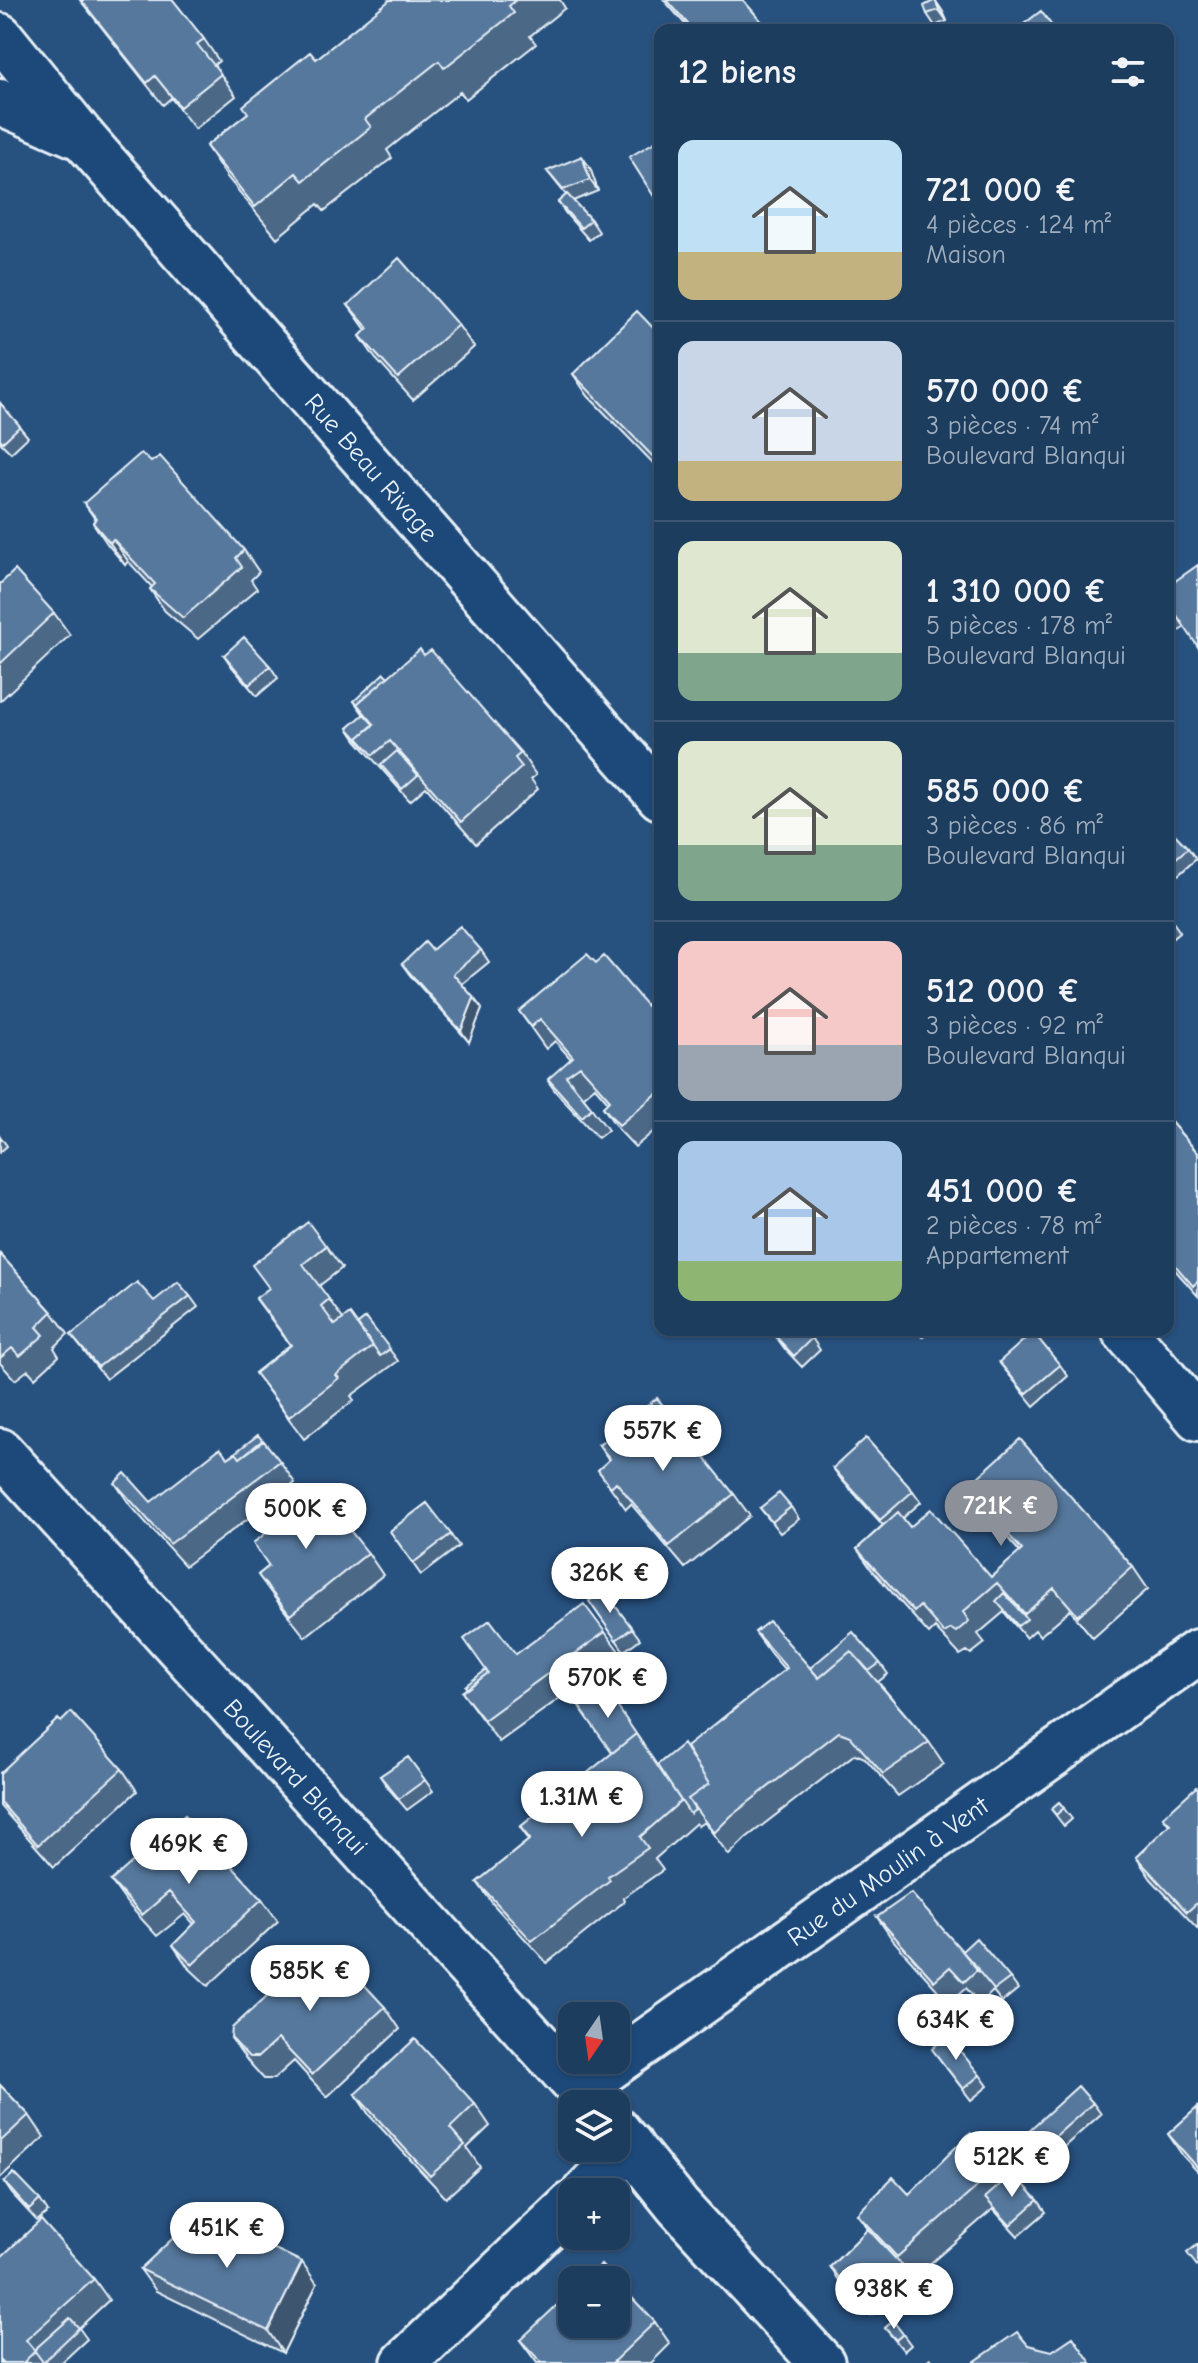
<!DOCTYPE html>
<html lang="fr">
<meta charset="utf-8">
<style>
:root{--surface:#1d3d5f;--page:#254465;--text:#f1f3f6;--muted:#a0aebd;--line:#3b5674;--accent:#8c9099}
body{margin:0;font-family:"Comic Neue",sans-serif;background:var(--page);color:var(--text);height:100vh;display:flex;flex-direction:column;font-size:30px;white-space:nowrap}
*{box-sizing:border-box;margin:0}
p{font-size:26px;color:var(--muted)}
.icon{flex:none;width:44px;height:44px;fill:none;stroke:currentColor;stroke-width:2;stroke-linecap:round;stroke-linejoin:round}
.map{position:relative;flex:1;overflow:hidden}
.sheet{position:absolute;left:654px;top:24px;width:520px;height:1312px;display:flex;flex-direction:column;background:var(--surface);border-radius:16px;box-shadow:0 2px 6px #0004,0 0 0 2px var(--line)}
.sheet>*{flex:none}
.needle{width:52px;rotate:193deg}
.buttons{position:absolute;left:558px;top:2002px;display:grid;gap:16px}
.buttons a{display:grid;place-items:center;width:72px;height:72px;border-radius:16px;background:var(--surface);box-shadow:0 2px 6px #0004,0 0 0 2px var(--line);font-size:40px}
.price{position:absolute;translate:-50% -68px;padding:0 18px;border-radius:28px;background:#fff;color:#222;font-size:26px;line-height:52px;filter:drop-shadow(0 2px 4px #0008)}
.price::after{content:'';position:absolute;left:50%;top:48px;width:24px;height:18px;margin-left:-12px;background:inherit;clip-path:polygon(0 0,100% 0,50% 100%)}
.price.current{background:var(--accent);color:#fff}
ul{padding:0;list-style:none}
li{display:flex;align-items:center;gap:24px;height:200px;padding:0 24px}
li+li{border-top:2px solid var(--line)}
li span{display:grid;place-items:center;flex:none;width:224px;height:160px;border-radius:16px;color:#555}
li>.icon{margin-inline-start:auto}
span .icon{width:96px;height:96px;fill:#fffc;stroke-width:1}
li b{font-size:34px}
h2{display:flex;justify-content:space-between;align-items:center;height:96px;padding:0 24px;font-size:34px}
.map>svg:first-child{display:block}
.lines{fill:none;stroke-linecap:round;stroke-linejoin:round}
.minor-casing{stroke:#e8f1f8;stroke-width:50}
.minor{stroke:#1f4a7a;stroke-width:44}
.wall{fill:#4b6787;stroke:#e8f1f8;stroke-width:2}
.shaded-wall{fill:#3d546e;stroke:#e8f1f8;stroke-width:2}
.building{fill:#57789d;stroke:#e8f1f8;stroke-width:2}
.labels{text-anchor:middle;stroke-width:8;stroke-linejoin:round;paint-order:stroke}
.street-label{font-size:26px;fill:#e8f1f8;stroke:#1f4a7a}
</style>
<div class="map">
<svg width="1198" height="2363" viewBox="0 0 1198 2363">
<rect width="100%" height="100%" fill="#27517f"/>
<filter id="ink" filterUnits="userSpaceOnUse"><feTurbulence type="fractalNoise" baseFrequency=".0125" numOctaves="2"/><feDisplacementMap in="SourceGraphic" scale="16" xChannelSelector="R" yChannelSelector="G"/><feConvolveMatrix kernelMatrix="1 2 1 2 8 2 1 2 1" color-interpolation-filters="sRGB"/></filter>
<g filter="url(#ink)">
<g class="lines">
<g class="minor-casing">
<g id="minor">
<path d="M0 36 83 138 0 102"/>
<path id="s1" d="M83 138 660 797"/>
<path d="M1124 1330 1198 1418"/>
<path id="s2" d="M0 1451 593 2104"/>
<path id="s3" d="M579 2089 1198 1652"/>
<path d="M616 2129 678 2206 822 2363"/>
<path d="M585 2192 630 2145"/>
<path d="M404 2363 572 2204"/>
</g>
</g>
<use href="#minor" class="minor"/>
</g>
<path class="wall" d="M80 0H173L204 39 219 61 214 65 236 96 195 129 171 98 163 105Z
M389 0H560L565 8 530 36 536 44 466 99 460 92 387 150 392 158 324 211 318 204 277 238 227 177 206 146 390 1Z
M664 0H743L769 30H690Z
M935 0 943 12 947 21 935 26 927 14Z
M590 168 598 191 573 201 591 220 599 232 589 240 566 214 558 202 566 195 547 171Z
M348 305 458 325 474 347 413 400 375 358 360 336 366 330Z
M660 335V470L588 396 573 374Z
M0 403 28 437 11 453 0 442Z
M84 503 244 550 259 572 251 580 257 589 198 639 165 611 150 589 152 587 128 561 125 565 108 545 93 523 95 519Z
M0 584 54 613 70 635 0 701Z
M1168 586 1185 627 1172 636 1168 631Z
M224 655 270 666 278 678 257 696 232 667Z
M424 655 521 753 536 775 531 779 538 789 476 844 426 787 410 801 356 740 348 728 364 715 354 701 388 677Z
M1168 828 1188 848 1196 859 1176 877 1168 868Z
M1168 915 1180 932 1168 942Z
M432 950H481L489 962 462 984 482 1009 469 1042 410 975 402 964Z
M596 963 660 1021V1126L635 1147 618 1129 603 1107 608 1102 595 1087 583 1097 608 1130 598 1138 556 1092 548 1081 571 1059 555 1041 546 1049 519 1011Z
M1168 1119 1198 1153V1296L1168 1262Z
M0 1136 7 1146 0 1152Z
M326 1246 342 1268 319 1286 343 1319 357 1325 366 1318 398 1361 351 1396 354 1400 304 1439 255 1373 290 1345 256 1299Z
M0 1254 52 1312 68 1334 54 1348 59 1356 35 1378 28 1370 15 1380 0 1363Z
M190 1296 198 1307 106 1379 71 1335 154 1301Z
M916 1330H930L922 1337Z
M777 1338H812L820 1350 802 1367 785 1349Z
M999 1362 1060 1365 1068 1376 1034 1406Z
M599 1445 734 1494 750 1516 685 1568 631 1504 626 1509 598 1470 609 1460Z
M228 1458 280 1461 295 1483 185 1566 130 1505 115 1483 151 1502Z
M833 1468 913 1491 921 1502 903 1518 910 1527 991 1577 1020 1552 982 1509 967 1487 1133 1567 1148 1589 1093 1638 1070 1610 1040 1636 1035 1630 1026 1638 1004 1612 978 1634 985 1643 971 1654 967 1651 960 1655 935 1628 929 1634 872 1570 857 1549 883 1525 841 1479Z
M306 1499 368 1553 383 1575 305 1637 274 1597 258 1575 269 1566 279 1523Z
M427 1503 459 1546 421 1575 390 1531Z
M791 1507 799 1519 780 1533 760 1508Z
M604 1591 640 1639 624 1651 589 1601Z
M605 1632 621 1654 499 1742 462 1692 516 1654Z
M755 1632 810 1668 880 1663 888 1674 878 1682 929 1742 944 1764 898 1796 865 1758 855 1754 746 1838 729 1855 704 1822 698 1826 696 1823 655 1859 663 1870 623 1898 625 1901 547 1963 493 1904 477 1882 529 1840 520 1827 669 1782 736 1708 785 1670 771 1654Z
M61 1722 122 1769 137 1791 54 1867 0 1806V1773Z
M408 1757 433 1791 407 1810 388 1788 380 1776Z
M1198 1788V1929L1151 1879 1136 1857 1169 1825 1163 1817Z
M1059 1802 1072 1819 1064 1826 1051 1809Z
M111 1881 262 1899 278 1921 208 1986 188 1967 173 1945 194 1924 185 1914 157 1936 127 1903Z
M877 1917 962 1951 1010 1978 1018 1989 1002 2002 993 1991 980 2004 966 1988 949 2003 892 1939Z
M325 1961 385 2007 400 2029 327 2097 294 2061 274 2079H264L247 2060 231 2038Z
M932 2049 980 2075 988 2086 971 2100Z
M0 2085 29 2115 44 2137 0 2178Z
M355 2094 475 2104 490 2126 467 2148 480 2167 446 2198 370 2116Z
M1093 2103 1101 2114 1049 2160 1027 2132Z
M1198 2107V2172L1183 2156 1168 2134Z
M1001 2166 1009 2177 1038 2200 1046 2212 1018 2236 993 2209 871 2315 838 2279 830 2267 868 2229 857 2214 909 2194Z
M4 2182 40 2200 48 2212 37 2221 12 2194Z
M0 2258 94 2279 109 2300 79 2328 87 2339 61 2363H0Z
M140 2269 317 2284 283 2353 156 2291Z
M893 2321 911 2345 904 2351 885 2328Z
M655 2322 670 2344 651 2363H537L520 2340Z"/>
<path class="shaded-wall" d="M935 0 943 12 947 21 939 10Z
M582 156 590 168 598 191 590 180Z
M113 539 128 561 125 565 110 543Z
M474 998 482 1009 469 1042 461 1031Z
M302 2262 317 2284 283 2353 268 2331Z"/>
<path class="building" d="M81 0H173L204 39 197 44 221 74 180 107 155 76 147 83Z
M390 0H516L509 6 514 13 444 68 439 61 365 119 371 127 303 181 296 173 255 207 206 146 248 113 243 106 310 52 316 59Z
M667 0H743L769 30H693Z
M935 0 939 10 927 14 924 6Z
M1041 11 1055 30H1016Z
M660 139V206L629 157Z
M582 156 590 180 563 190 547 171Z
M567 194 591 220 581 228 558 202Z
M399 258 458 325 398 378 360 336 368 328 348 305Z
M637 311 660 335V464L573 374Z
M0 403 20 426 3 442 0 439Z
M141 453 151 462 160 456 244 550 236 558 242 567 183 618 150 589 155 584 113 539 110 543 93 523 96 518 84 503Z
M1198 565V647L1170 605 1168 607V586Z
M15 570 54 613 0 664V584Z
M244 637 270 666 249 685 224 655Z
M420 649 424 655 431 650 521 753 515 758 522 767 461 822 390 741 373 755 358 738 374 724 357 704Z
M384 673 388 677 357 704 360 708 354 701Z
M364 714 374 725 358 738 366 748 348 728Z
M397 751 418 775 402 789 381 765Z
M1168 828H1169L1188 848 1168 865Z
M460 926 481 950 453 974 474 998 461 1031 402 964 425 942 432 950Z
M587 954 596 963 604 956 660 1021V1091L619 1125 603 1107 610 1100 580 1066 566 1076 592 1108 582 1117 548 1079 573 1057 540 1019 531 1027 519 1011Z
M1168 1119 1198 1153V1281L1193 1286 1168 1257Z
M308 1222 326 1246 303 1264 329 1299 321 1306 335 1325 350 1314 373 1346 336 1375 339 1378 289 1417 255 1373 291 1345 256 1298 269 1288 252 1265Z
M0 1254 52 1312 37 1327 44 1335 20 1356 12 1348 0 1358Z
M137 1282 154 1301 178 1282 190 1296 98 1367 71 1335Z
M366 1318 390 1349 380 1356 357 1325Z
M786 1330H805L812 1338 794 1356 777 1338Z
M1033 1332 1060 1365 1026 1394 999 1362Z
M657 1398 734 1494 669 1546 616 1482 611 1487 598 1470 610 1459 599 1445Z
M258 1435 263 1441 240 1458 236 1453 228 1458Z
M866 1438 913 1491 880 1520 833 1468Z
M1020 1439 1133 1567 1078 1616 1054 1588 1025 1614 997 1583 963 1612 969 1621 956 1632 951 1629 944 1633 920 1606 914 1612 857 1549 898 1512 910 1527 931 1509 991 1577 1022 1550 967 1487Z
M263 1440 280 1461 170 1544 115 1483 125 1473 151 1502 220 1448 228 1458 236 1453 240 1458Z
M318 1490 368 1553 290 1615 258 1575 269 1566 253 1543 279 1523 273 1515 301 1493 306 1499Z
M779 1493 791 1507 772 1522 760 1508Z
M427 1503 451 1534 413 1563 390 1531Z
M604 1591 632 1628 616 1640 589 1601Z
M1004 1593 1027 1619 1018 1626 996 1601Z
M584 1604 605 1632 484 1720 462 1692 488 1673 464 1639 490 1620 516 1654Z
M769 1621 819 1678 851 1651 929 1742 883 1774 850 1736 839 1732 731 1816 714 1833 688 1799 709 1784 686 1747 787 1668 755 1632Z
M853 1632 880 1663 869 1671 851 1651 819 1678 810 1668Z
M486 1670 488 1673 467 1689 465 1686Z
M604 1687 643 1744V1745L636 1734 612 1753 579 1706Z
M736 1707V1708L709 1729Z
M71 1712 122 1769 38 1845 0 1802V1773L58 1719 61 1722Z
M636 1734 681 1801 640 1837 648 1848 608 1876 610 1880 532 1941 477 1882 530 1839 520 1827Z
M683 1744 709 1784 688 1799 695 1810 690 1814 657 1765Z
M408 1757 425 1780 399 1799 380 1776Z
M1196 1787 1198 1788V1902L1187 1912 1136 1857 1170 1824 1163 1817Z
M1059 1802 1064 1808 1056 1815 1051 1809Z
M185 1815 262 1899 192 1965 173 1945 196 1922 169 1892 142 1915 111 1881Z
M911 1893 978 1969 964 1982 950 1967 934 1981 877 1917Z
M976 1938 1010 1978 994 1990 962 1951Z
M317 1950 325 1961 334 1952 385 2007 312 2075 278 2039 258 2057H249L231 2038 232 2028Z
M947 2035 980 2075 963 2089 932 2049Z
M415 2039 475 2104 450 2128 465 2145 430 2176 355 2094Z
M0 2085 29 2115 0 2142Z
M1078 2086 1093 2103 1041 2149 1027 2132Z
M1198 2107V2168L1168 2134Z
M970 2133 1001 2166 897 2257 857 2214 893 2177 909 2194Z
M14 2173 40 2200 29 2210 4 2182Z
M1013 2173 1038 2200 1010 2225 985 2198Z
M200 2213 302 2262 268 2331 140 2269Z
M41 2220 94 2279 26 2340 35 2351 23 2363H3L0 2360V2258Z
M868 2229 904 2268 863 2304 830 2267Z
M1198 2244V2267L1187 2253Z
M601 2265 615 2280H584Z
M616 2281 655 2322 612 2363H542L520 2340 572 2291V2324H616Z
M70 2318 79 2328 43 2362 34 2350Z
M893 2321 903 2334 896 2340 885 2328Z
M1017 2332 1028 2345 1052 2351 1073 2337 1091 2363H975L974 2362Z
M930 2358 935 2363H924Z"/>
</g>
<g class="labels">
<g class="street-label">
<text dy="9" stroke="none"><textPath href="#s1" startOffset="438">Rue Beau Rivage</textPath></text>
<text dy="9" stroke="none"><textPath href="#s2" startOffset="440">Boulevard Blanqui</textPath></text>
<text dy="9" stroke="none"><textPath href="#s3" startOffset="378">Rue du Moulin à Vent</textPath></text>
</g>
</g>
</svg>
<div class="buttons">
<a><svg class="needle" viewBox="-14 -14 28 28"><path d="M0-13l5 13h-10z" fill="#e53935"/><path d="M0 13l5-13h-10z" fill="#a0aebd"/></svg></a>
<a><svg class="icon" aria-label="layers" viewBox="0 0 24 24"><path d="M12 4l9 5-9 5-9-5zM3 14l9 5 9-5"/></svg></a>
<a>+</a>
<a>−</a>
</div>
<b class="price" style="left:663px;top:1473px">557K €</b>
<b class="price current" style="left:1001px;top:1548px">721K €</b>
<b class="price" style="left:306px;top:1551px">500K €</b>
<b class="price" style="left:610px;top:1615px">326K €</b>
<b class="price" style="left:608px;top:1720px">570K €</b>
<b class="price" style="left:582px;top:1839px">1.31M €</b>
<b class="price" style="left:189px;top:1886px">469K €</b>
<b class="price" style="left:310px;top:2013px">585K €</b>
<b class="price" style="left:956px;top:2062px">634K €</b>
<b class="price" style="left:1012px;top:2199px">512K €</b>
<b class="price" style="left:227px;top:2270px">451K €</b>
<b class="price" style="left:894px;top:2331px">938K €</b>
<section class="sheet">
<h2>12 biens<svg class="icon" aria-label="filters" viewBox="0 0 24 24"><path d="M4 7h16M4 17h16"/><circle cx="9" cy="7" r="2"/><circle cx="15" cy="17" r="2"/></svg></h2>
<ul>
<li><span style="background:linear-gradient(#bfe0f5 70%,#c2b280 0)"><svg class="icon" aria-label="home" viewBox="0 0 24 24"><path d="M3 11l9-7 9 7M6 9v11h12V9"/></svg></span><div><b>721 000 €</b><p>4 pièces · 124 m²</p><p>Maison</p></div></li>
<li><span style="background:linear-gradient(#c9d6e8 75%,#c2b280 0)"><svg class="icon" aria-label="home" viewBox="0 0 24 24"><path d="M3 11l9-7 9 7M6 9v11h12V9"/></svg></span><div><b>570 000 €</b><p>3 pièces · 74 m²</p><p>Boulevard Blanqui</p></div></li>
<li><span style="background:linear-gradient(#dfe7d0 70%,#7fa58c 0)"><svg class="icon" aria-label="home" viewBox="0 0 24 24"><path d="M3 11l9-7 9 7M6 9v11h12V9"/></svg></span><div><b>1 310 000 €</b><p>5 pièces · 178 m²</p><p>Boulevard Blanqui</p></div></li>
<li><span style="background:linear-gradient(#dfe7d0 65%,#7fa58c 0)"><svg class="icon" aria-label="home" viewBox="0 0 24 24"><path d="M3 11l9-7 9 7M6 9v11h12V9"/></svg></span><div><b>585 000 €</b><p>3 pièces · 86 m²</p><p>Boulevard Blanqui</p></div></li>
<li><span style="background:linear-gradient(#f6c9c9 65%,#9aa5b1 0)"><svg class="icon" aria-label="home" viewBox="0 0 24 24"><path d="M3 11l9-7 9 7M6 9v11h12V9"/></svg></span><div><b>512 000 €</b><p>3 pièces · 92 m²</p><p>Boulevard Blanqui</p></div></li>
<li><span style="background:linear-gradient(#a9c7e8 75%,#8fb573 0)"><svg class="icon" aria-label="home" viewBox="0 0 24 24"><path d="M3 11l9-7 9 7M6 9v11h12V9"/></svg></span><div><b>451 000 €</b><p>2 pièces · 78 m²</p><p>Appartement</p></div></li>
</ul>
</section>
</div>
